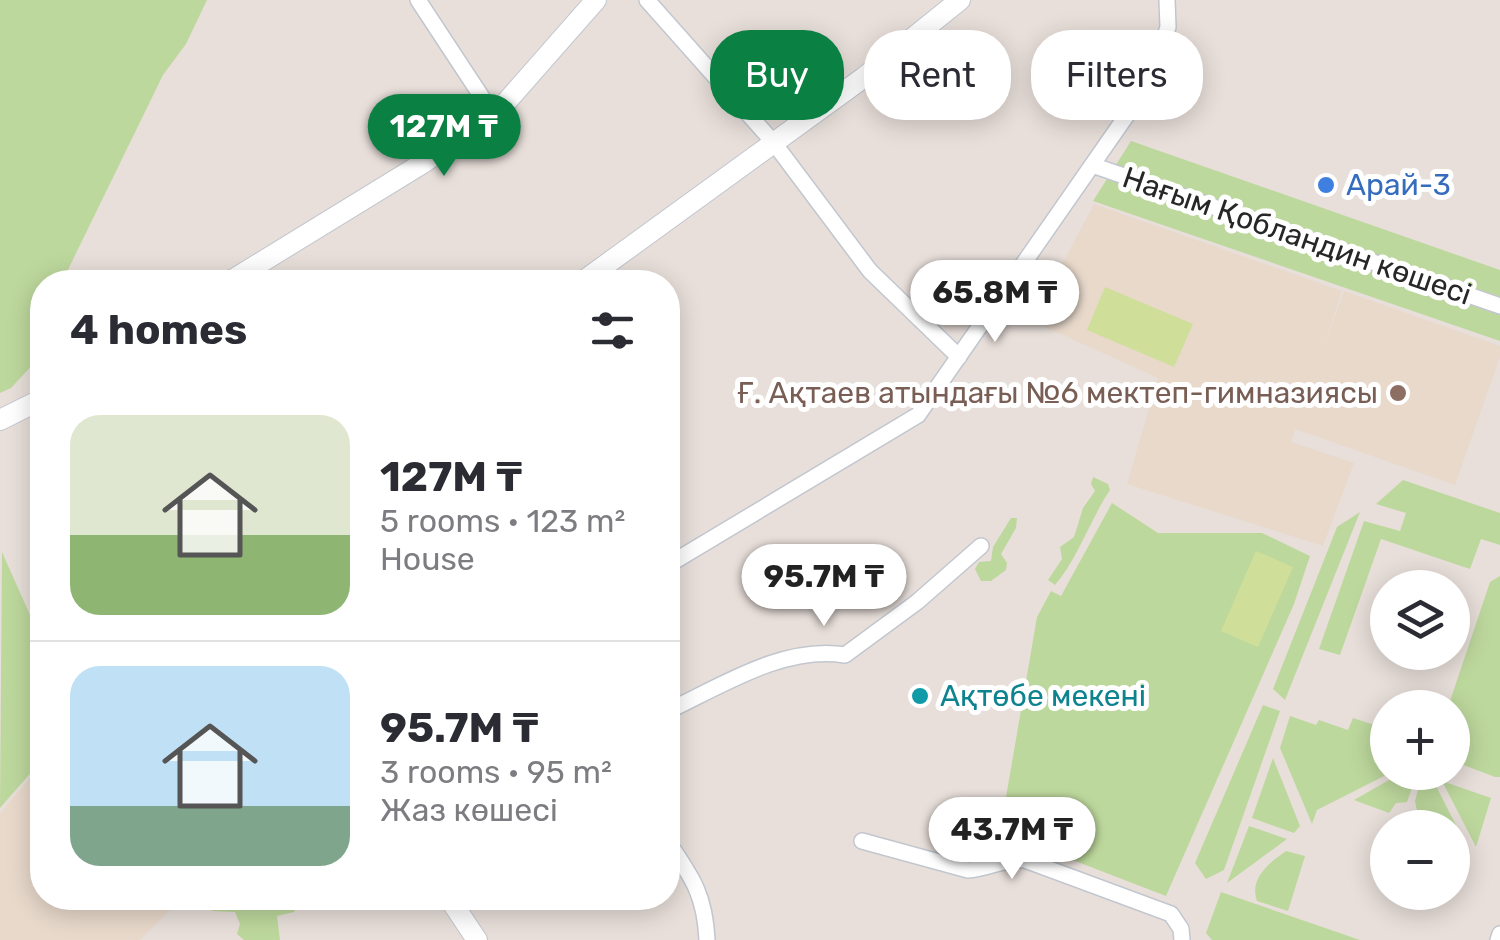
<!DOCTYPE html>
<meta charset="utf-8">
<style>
:root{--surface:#fff;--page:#f7f7f7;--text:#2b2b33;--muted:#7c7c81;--line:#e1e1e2;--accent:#0b8043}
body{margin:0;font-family:Rubik,sans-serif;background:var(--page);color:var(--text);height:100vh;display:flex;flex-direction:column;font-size:38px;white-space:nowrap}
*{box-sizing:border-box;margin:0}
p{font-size:32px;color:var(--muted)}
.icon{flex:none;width:55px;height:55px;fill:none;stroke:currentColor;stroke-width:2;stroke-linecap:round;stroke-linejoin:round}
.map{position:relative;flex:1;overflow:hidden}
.side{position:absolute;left:30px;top:270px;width:650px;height:640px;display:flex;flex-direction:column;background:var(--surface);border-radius:40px;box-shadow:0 5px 25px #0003}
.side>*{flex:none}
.banner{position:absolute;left:710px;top:30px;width:640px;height:90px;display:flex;gap:20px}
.controls{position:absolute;left:1370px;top:570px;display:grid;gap:20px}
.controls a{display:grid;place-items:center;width:100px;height:100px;border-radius:50%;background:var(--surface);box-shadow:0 5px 25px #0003;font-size:50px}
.price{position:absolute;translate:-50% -85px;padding:0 22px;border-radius:35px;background:#fff;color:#222;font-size:32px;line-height:65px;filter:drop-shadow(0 2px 5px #0008)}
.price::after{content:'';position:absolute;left:50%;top:60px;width:30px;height:22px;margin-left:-15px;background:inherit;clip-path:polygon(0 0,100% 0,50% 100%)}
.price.selected{background:var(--accent);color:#fff}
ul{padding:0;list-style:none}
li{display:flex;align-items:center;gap:30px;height:250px;padding:0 40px}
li+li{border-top:2px solid var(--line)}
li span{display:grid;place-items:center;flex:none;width:280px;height:200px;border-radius:30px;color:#555}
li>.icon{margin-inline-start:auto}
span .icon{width:120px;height:120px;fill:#fffc;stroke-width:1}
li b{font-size:42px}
h2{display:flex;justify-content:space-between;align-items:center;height:120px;padding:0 40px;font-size:42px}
.chip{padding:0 35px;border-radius:40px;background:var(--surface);box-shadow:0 5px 25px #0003;font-size:35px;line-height:90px}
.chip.selected{background:var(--accent);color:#fff}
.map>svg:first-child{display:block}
.education{fill:#e8d9cb}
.green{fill:#bdd89d}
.pitch{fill:#cfdf99}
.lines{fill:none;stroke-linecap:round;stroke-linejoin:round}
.street-casing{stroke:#c2c7cf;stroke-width:18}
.secondary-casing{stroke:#c2c7cf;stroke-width:22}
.street{stroke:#fff;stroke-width:15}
.secondary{stroke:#fff;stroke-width:20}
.shop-dot{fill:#3f7fe0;stroke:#fff;stroke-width:4}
.education-dot{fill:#8d6e63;stroke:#fff;stroke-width:4}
.culture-dot{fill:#0f9aa8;stroke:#fff;stroke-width:4}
.labels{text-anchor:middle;stroke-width:10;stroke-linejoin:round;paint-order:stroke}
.shop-label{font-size:30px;fill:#366cbe;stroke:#fff;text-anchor:start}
.street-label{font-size:30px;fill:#272727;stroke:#fff}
.education-label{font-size:30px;fill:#785e54;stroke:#fff;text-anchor:end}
.culture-label{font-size:30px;fill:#0d838f;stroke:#fff;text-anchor:start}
</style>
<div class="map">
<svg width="1500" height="940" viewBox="0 0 1500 940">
<rect width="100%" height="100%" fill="#e8dfda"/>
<path class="education" d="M1094 204 1342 291 1322 351 1344 291 1500 346V357L1455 485 1295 429 1291 442 1354 463 1323 546 1127 484 1158 378 1032 321Z
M42 764V898H164L170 910 140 940H0V813Z"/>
<path class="green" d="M0 0H207L186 44 163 75 62 282H42V322L32 342 36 361 11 388 0 393Z
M1131 141 1500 270V341L1093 201Z
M1093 477 1108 484 1110 490C1091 518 1077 560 1055 585L1048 580 1062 559 1060 547 1074 537 1083 508 1095 491 1091 484Z
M1403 480 1500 513V545L1481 539 1470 569 1381 539 1340 655 1319 649 1364 521 1400 531 1406 513 1376 504Z
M1112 503 1158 533H1262L1310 556 1294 604 1166 896 1000 832 1037 617 1051 591 1061 596Z
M1360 512 1285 700 1273 689 1337 527Z
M1011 518H1017L1016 528 1001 554 1007 563 1006 570 991 581H981L975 569 979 562 991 561 993 547Z
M2 552 42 642V760L0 808Z
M1500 576V777H1495L1453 761 1452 708 1448 707 1490 582Z
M1263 705 1280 711 1224 870 1206 879 1195 863Z
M1290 716 1316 725 1319 720 1348 730 1353 718 1387 729 1390 773 1317 810 1312 824 1280 748Z
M1273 758 1300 826 1294 833 1252 818Z
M1403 772 1417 773 1407 802 1396 803 1389 813 1354 800Z
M1422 775 1432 778 1470 853 1453 847 1452 828 1423 827 1422 812 1417 811 1415 801Z
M1442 781 1491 798 1476 847Z
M1249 826 1287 839 1227 883Z
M1286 851 1305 856 1288 911 1257 901C1249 878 1269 863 1286 851Z
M1221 892 1360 940H1212L1206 933Z
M204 898H293L297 906 294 912 277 916 280 940H244L237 934 240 924 235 912 213 911 202 900Z"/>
<path class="pitch" d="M1105 287 1193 324 1174 367 1087 330Z
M1256 551 1293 567 1258 647 1221 631Z"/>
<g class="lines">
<g class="street-casing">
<path id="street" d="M418 0 493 114
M647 0 774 143 870 271 959 357
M1095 166 1500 306
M668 565 918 415 1152 79 1168 27 1167 0
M668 711C721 686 784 645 845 655L917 602 981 546
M862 841 968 870C988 869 1004 858 1025 860L1171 914 1181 929 1182 940
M668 842C692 877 705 895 707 940
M1498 940 1500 934"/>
</g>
<g class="secondary-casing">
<path id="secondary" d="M229 282 423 163 501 108 596 0
M582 282 863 78 960 0
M0 420 42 399
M449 898 477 940"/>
</g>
<use href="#street" class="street"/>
<use href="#secondary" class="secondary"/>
</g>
<circle class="shop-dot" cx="1326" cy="185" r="10"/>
<circle class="education-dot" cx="1398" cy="393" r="10"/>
<circle class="culture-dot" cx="920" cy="696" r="10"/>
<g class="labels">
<g class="shop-label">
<text x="1346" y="195">Арай-3</text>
</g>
<g class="street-label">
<text transform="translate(1297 236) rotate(19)" y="10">Нағым Қобландин көшесі</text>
</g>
<g class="education-label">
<text x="1378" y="403">Ғ. Ақтаев атындағы №6 мектеп-гимназиясы</text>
</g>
<g class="culture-label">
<text x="940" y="706">Ақтөбе мекені</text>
</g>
</g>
</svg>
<div class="controls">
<a><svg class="icon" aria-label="layers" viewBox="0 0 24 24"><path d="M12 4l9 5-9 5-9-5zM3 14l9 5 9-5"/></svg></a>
<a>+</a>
<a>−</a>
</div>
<b class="price selected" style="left:444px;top:179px">127M ₸</b>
<b class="price" style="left:995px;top:345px">65.8M ₸</b>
<b class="price" style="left:824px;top:629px">95.7M ₸</b>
<b class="price" style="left:1012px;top:882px">43.7M ₸</b>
<div class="banner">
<a class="chip selected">Buy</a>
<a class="chip">Rent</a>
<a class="chip">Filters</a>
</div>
<section class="side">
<h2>4 homes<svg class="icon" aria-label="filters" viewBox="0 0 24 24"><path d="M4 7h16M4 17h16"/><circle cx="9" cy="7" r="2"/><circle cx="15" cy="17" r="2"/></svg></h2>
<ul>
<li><span style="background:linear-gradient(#dfe7d0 60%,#8fb573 0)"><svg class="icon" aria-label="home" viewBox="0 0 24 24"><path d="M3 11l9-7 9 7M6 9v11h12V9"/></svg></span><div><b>127M ₸</b><p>5 rooms · 123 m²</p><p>House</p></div></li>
<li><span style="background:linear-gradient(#bfe0f5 70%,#7fa58c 0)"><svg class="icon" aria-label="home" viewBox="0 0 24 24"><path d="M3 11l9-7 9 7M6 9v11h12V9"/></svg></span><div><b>95.7M ₸</b><p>3 rooms · 95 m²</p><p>Жаз көшесі</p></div></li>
</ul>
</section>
</div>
